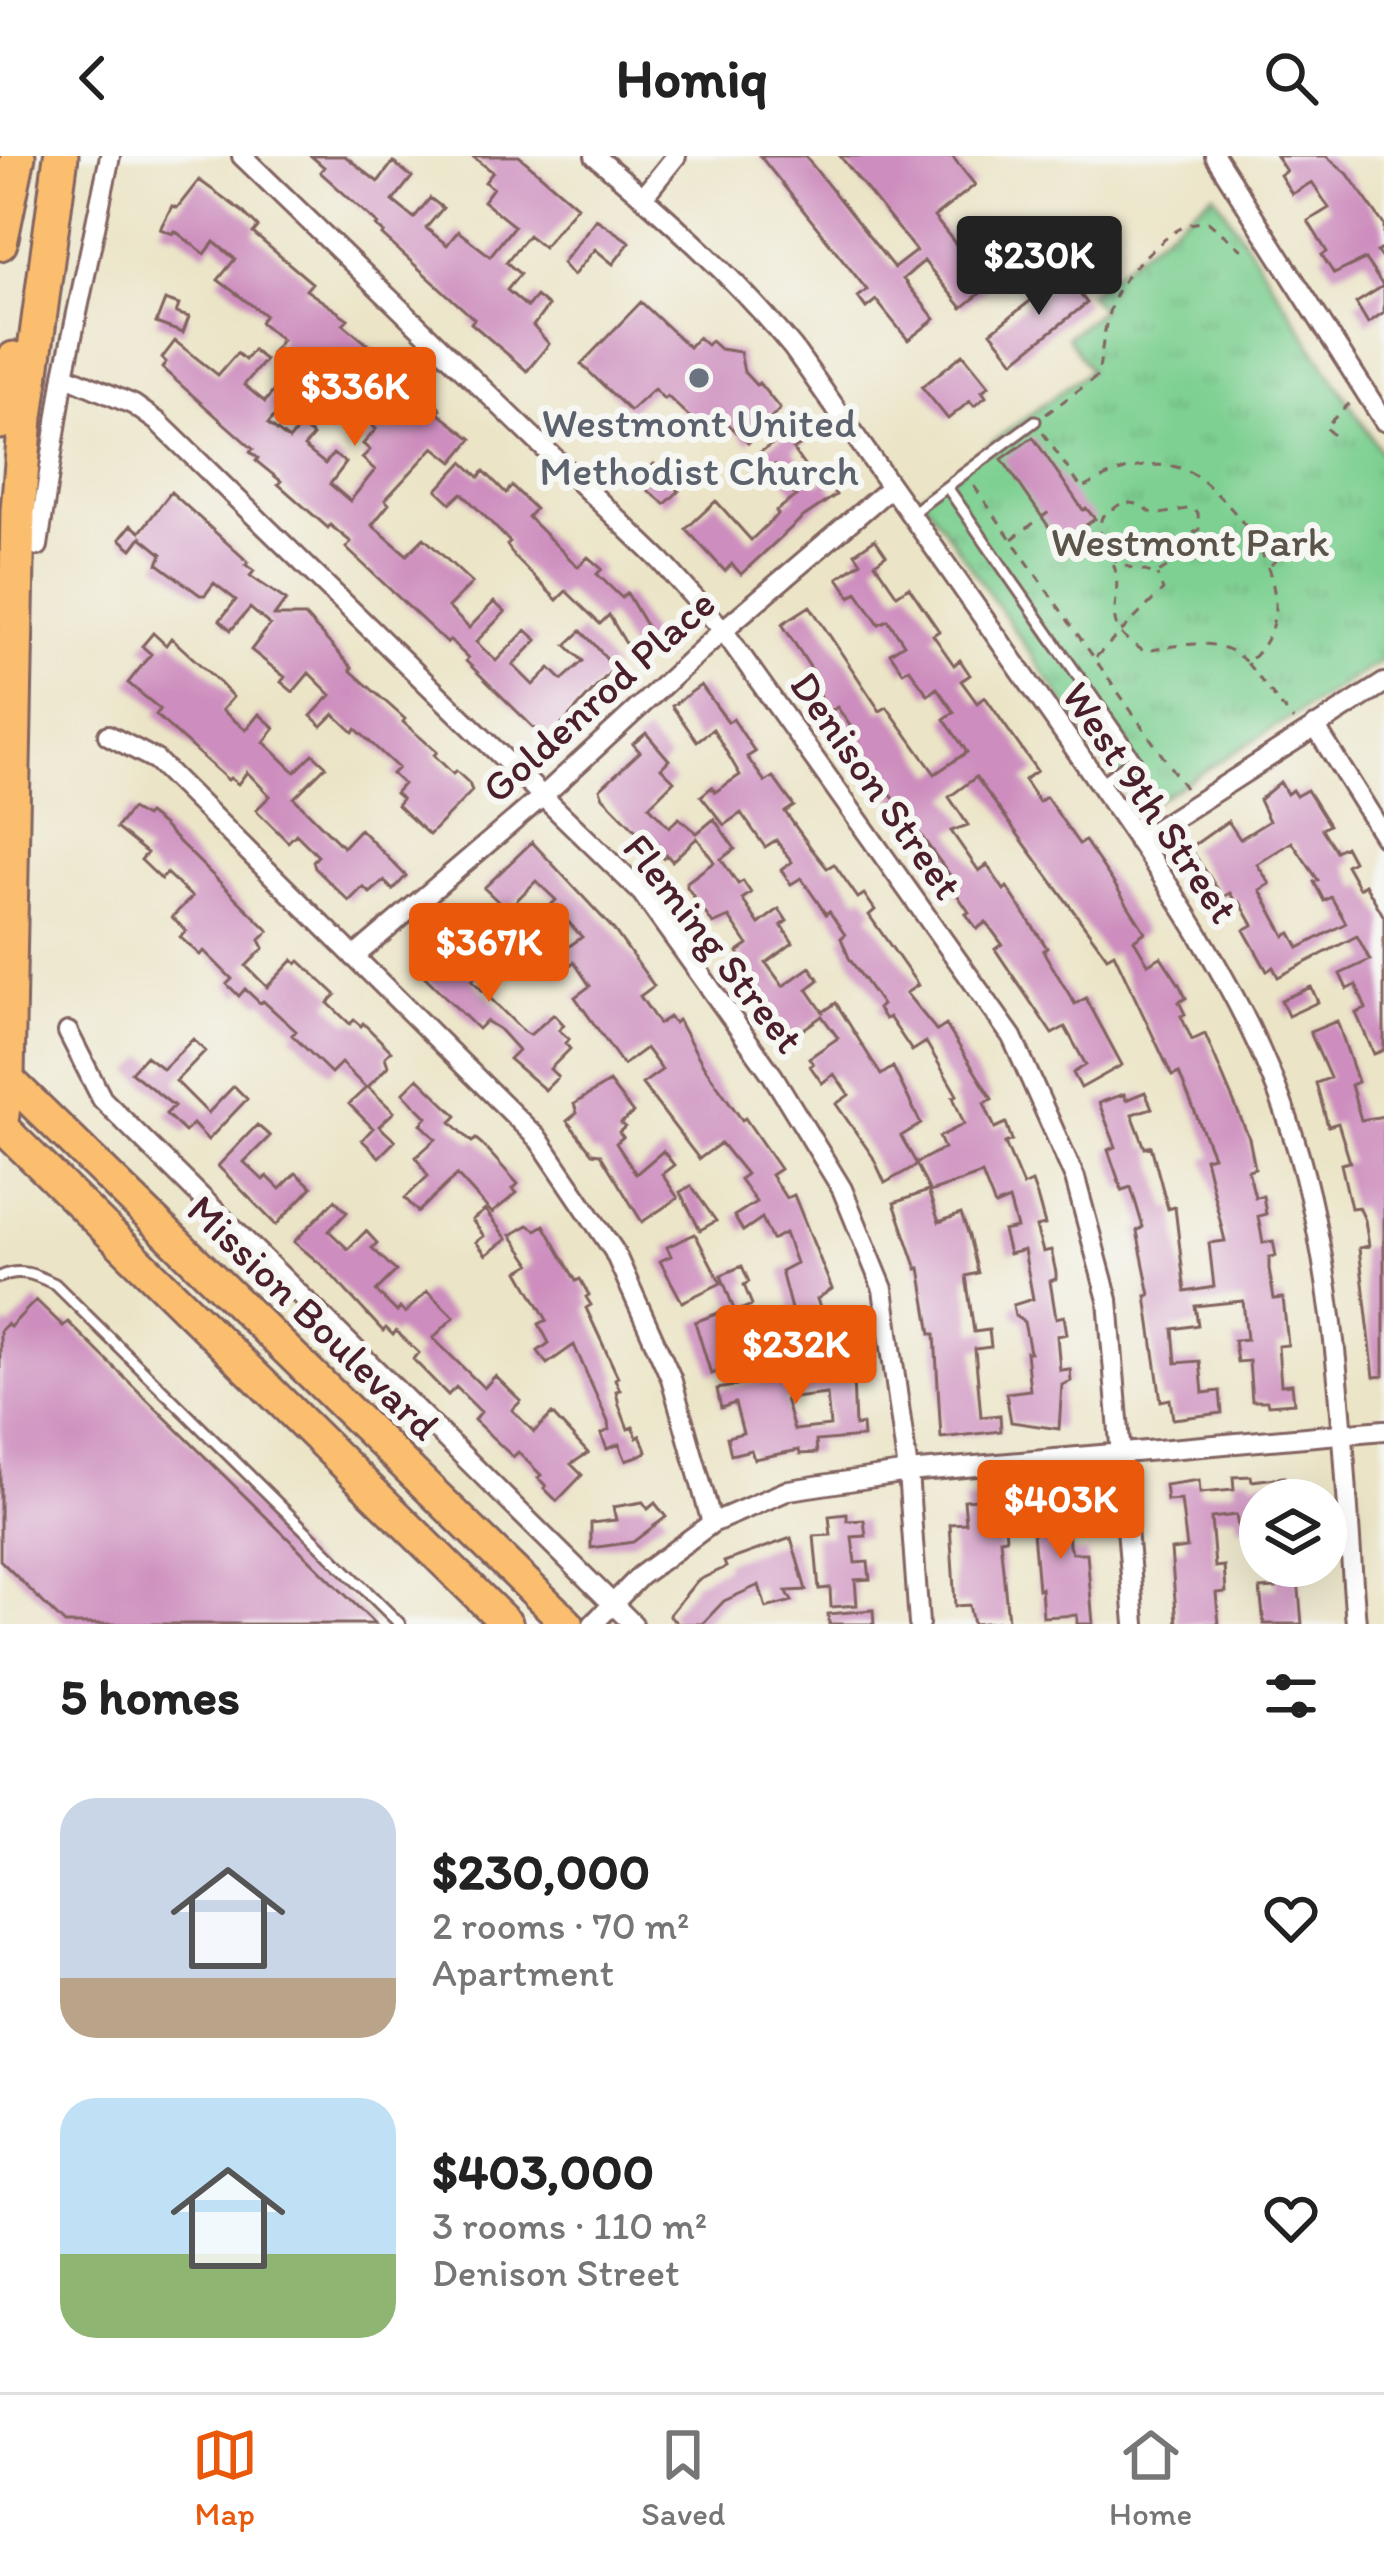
<!DOCTYPE html>
<meta charset="utf-8">
<style>
:root{--surface:#fff;--page:#f2f2f2;--text:#222;--muted:#767676;--line:#e0e0e0;--accent:#ea580c}
body{margin:0;font-family:Itim,sans-serif;background:var(--page);color:var(--text);height:100vh;display:flex;flex-direction:column;font-size:45px;white-space:nowrap}
*{box-sizing:border-box;margin:0}
p{font-size:39px;color:var(--muted)}
.icon{flex:none;width:66px;height:66px;fill:none;stroke:currentColor;stroke-width:2;stroke-linecap:round;stroke-linejoin:round}
.map{position:relative;height:1468px;overflow:hidden}
.panel{display:flex;flex-direction:column;background:var(--surface);flex:1}
.panel>*{flex:none}
.buttons{position:absolute;left:1239px;top:1323px;display:grid;gap:24px}
.buttons a{display:grid;place-items:center;width:108px;height:108px;border-radius:50%;background:var(--surface);box-shadow:0 12px 48px #0002;font-size:60px}
.price{position:absolute;translate:-50% -102px;padding:0 27px;border-radius:12px;background:var(--accent);color:#fff;font-size:39px;line-height:78px;filter:drop-shadow(0 3px 6px #0008)}
.price::after{content:'';position:absolute;left:50%;top:72px;width:36px;height:27px;margin-left:-18px;background:inherit;clip-path:polygon(0 0,100% 0,50% 100%)}
.price.current{background:#222;color:#fff}
ul{padding:0;list-style:none}
li{display:flex;align-items:center;gap:36px;height:300px;padding:0 60px}
li span{display:grid;place-items:center;flex:none;width:336px;height:240px;border-radius:36px;color:#555}
li>.icon{margin-inline-start:auto}
span .icon{width:144px;height:144px;fill:#fffc;stroke-width:1}
li b{font-size:51px}
h2{display:flex;justify-content:space-between;align-items:center;height:144px;padding:0 60px;font-size:51px}
header{display:flex;justify-content:space-between;align-items:center;height:156px;padding:0 60px;background:var(--surface);font-size:54px;font-weight:700}
.dock{display:flex;justify-content:space-around;align-items:center;height:168px;border-top:3px solid var(--line);background:var(--surface);font-size:33px;color:var(--muted)}
.dock a{display:grid;justify-items:center;gap:6px}
.dock .current{color:var(--accent)}
.map>svg:first-child{display:block}
.park{fill:url(#park-tufts);stroke:#64785e;stroke-width:3}
.building{fill:#cd8dbe;fill-rule:evenodd}
.lines{fill:none;stroke-linecap:round;stroke-linejoin:round}
.service-casing{stroke:#826461;stroke-width:15}
.minor-casing{stroke:#826461;stroke-width:24}
.primary-casing{stroke:#826461;stroke-width:36}
.motorway-casing{stroke:#826461;stroke-width:39}
.path{stroke:#826461;stroke-width:3;stroke-dasharray:9 9;stroke-linecap:butt}
.service{stroke:#fff;stroke-width:9}
.minor{stroke:#fff;stroke-width:18}
.primary{stroke:#fabe6e;stroke-width:30}
.motorway{stroke:#fabe6e;stroke-width:33}
.worship-dot{fill:#6b7280;stroke:#f6f6f2;stroke-width:4.5}
.labels{text-anchor:middle;stroke-width:12;stroke-linejoin:round;paint-order:stroke}
.worship-label{font-size:42px;fill:#5b616d;stroke:#f6f6f2}
.park-label{font-size:42px;fill:#5a544a;stroke:#f6f6f2}
.street-label{font-size:42px;fill:#4a1f2b;stroke:#f6f6f2}
</style>
<header><svg class="icon" aria-label="back" viewBox="0 0 24 24"><path d="M15 5l-7 7 7 7"/></svg>Homiq<svg class="icon" aria-label="search" viewBox="0 0 24 24"><circle cx="10" cy="10" r="6"/><path d="M15 15l6 6"/></svg></header>
<div class="map">
<svg width="1384" height="1468" viewBox="0 0 1384 1468">
<defs>
<pattern id="park-tufts" width="24" height="20" patternUnits="userSpaceOnUse" patternTransform="scale(3)"><rect width="24" height="20" fill="#7ed092"/><path d="M3 7l-1-3M5 7V3M7 7l1-3M15 17l-1-3M17 17v-4M19 17l1-3" fill="none" stroke="#6eb27e"/></pattern>
</defs>
<rect width="100%" height="100%" fill="#f6f6f2"/>
<filter id="ink" filterUnits="userSpaceOnUse"><feTurbulence type="fractalNoise" baseFrequency=".00833" numOctaves="2"/><feDisplacementMap in="SourceGraphic" scale="24" xChannelSelector="R" yChannelSelector="G"/><feConvolveMatrix kernelMatrix="1 2 1 2 8 2 1 2 1" color-interpolation-filters="sRGB"/></filter>
<filter id="wash" filterUnits="userSpaceOnUse"><feTurbulence type="fractalNoise" baseFrequency=".004" numOctaves="4" result="noise"/><feDisplacementMap in="SourceGraphic" scale="48" xChannelSelector="R" yChannelSelector="G"/><feGaussianBlur stdDeviation="2.7" result="paint"/><feColorMatrix in="noise" values="0 0 0 0 0 0 0 0 0 0 0 0 0 0 0 0 0 1.4 0 .05"/><feComposite in="paint" operator="in"/></filter>
<g filter="url(#wash)">
<rect width="100%" height="100%" fill="#ebe4c6"/>
<path class="park" d="M1214 37 1384 301V503L1143 653 1135 649 921 339 1090 214 1067 181 1101 154 1088 137Z"/>
<g id="blocks">
<path class="building" d="M311 0H345L378 26 393 6 412 21 393 45 414 62 430 42 443 52 426 72 447 89 458 75 490 100 514 70 483 45 493 32 485 26 493 16 472 0H519L577 50 543 91 528 79 506 106 520 118 507 134 527 151 536 140 548 150 533 170 549 188 527 215 471 167 474 163 382 79 384 77 376 70 378 68 320 16 324 11Z
M760 0H805L894 112 916 95 840 0H952L975 29 934 61 966 101 1012 64 1035 93 962 152 924 105 903 123 935 163 908 184 876 144 866 152 858 141 867 134Z
M1276 0H1326L1347 17 1384 69V92L1377 96 1384 106V156L1368 167 1356 147 1383 130 1365 103 1334 118 1322 99 1327 96 1308 65 1329 52 1312 26 1292 38 1280 19 1286 15Z
M199 24 243 56 258 71 253 77 312 127 306 134 348 163 343 168 432 242 441 253 438 257 472 283 453 306 434 291 385 344 389 348 372 369 407 399 424 382 472 427 448 451 469 472 494 446 505 456 476 486 496 505 526 474 537 484 513 509 533 529 550 512 562 524 583 505 566 489 581 475 594 488 614 512 553 578 544 582 466 505 468 502 450 484 447 487 346 392 351 386 330 369 328 372 278 328 281 325 256 305 258 302 250 296 253 293 162 212 166 206 162 202 175 185 218 219 237 197 245 204 253 194 265 204 244 229 265 246 286 219 299 230 268 268 289 284 301 270 313 280 304 291 325 308 333 298 346 307 330 328 350 345 375 314 362 302 370 294 363 288 376 273 355 254 360 248 335 228 339 223 304 195 290 212 271 197 282 184 260 166 265 159 218 124 235 103 214 86 205 98 175 75 173 78 160 73 172 50 177 52Z
M596 63 630 86 613 108 595 93 573 120 562 107Z
M1064 118 1087 147 1014 205 991 176Z
M165 144 179 149 176 157 189 161 183 177 156 167Z
M641 146 689 191 698 181 707 189 711 185 720 193 740 196 744 216 756 229 759 227 780 253 748 287 716 256 701 272 667 240 664 243 654 233 630 255 581 208Z
M963 198 989 230 982 235 986 241 974 250 970 245 948 263 922 231Z
M796 272 806 286 793 294 817 328 826 323 836 339 803 361 741 418 732 408 725 415 686 373 716 345 751 384 778 358 776 355 796 340 775 309 764 317 753 301Z
M1033 281 1083 354 1086 352 1095 363 1060 387 1002 303Z
M463 306 479 321 484 315 506 337 512 330 535 353 528 361 578 411 588 401 602 413 597 418 622 442 627 437 658 490 635 503 609 459 600 468 566 435 557 444 514 400 507 389 510 386 462 337 451 347 437 334Z
M654 308 679 335 665 348 636 325Z
M171 336 248 406 246 409 254 415 250 420 286 444 274 460H305L352 512 350 514 405 563 403 566 437 596 434 599 453 618 456 615 469 627 472 635 429 679 397 649 402 643 395 637 403 628 392 618 398 612 356 573 353 576 334 558 322 570 311 560 331 539 309 517 293 536 281 526 285 521 251 494 270 469 250 452 231 474 220 464 236 444 214 427 205 439H200L158 408 162 398 141 381 132 393 120 383 131 369 140 376Z
M875 383 886 399 875 407 897 439 909 431 939 475 933 479 954 509 960 504 970 519 961 525 977 547 985 541 1037 615 1024 624 1039 646 1046 641 1079 688 1085 685 1113 726 1145 776 1134 784 1148 808 1161 801 1179 828 1186 842 1179 846 1185 858 1181 860 1192 884 1205 878 1249 982 1255 1012 1248 1014 1255 1041 1263 1040 1266 1058 1258 1060 1263 1087 1273 1085 1276 1100 1269 1101V1113L1274 1143 1283 1142 1288 1189 1278 1190 1281 1229 1292 1228 1294 1247 1268 1249 1267 1245H1252L1249 1205 1237 1206 1234 1184 1247 1183 1243 1145 1195 1150 1198 1169 1173 1173 1176 1207 1200 1205 1203 1237 1220 1235 1222 1257 1173 1263 1170 1243 1161 1245 1146 1140 1150 1139 1137 1075 1143 1071 1131 1031 1122 1034 1108 994 1116 991 1099 947 1124 938 1126 944 1145 936 1152 952 1132 958 1145 992 1151 990 1168 1053 1175 1051 1185 1136 1214 1131 1209 1087 1225 1085 1205 1002 1213 1000 1179 917 1172 920 1114 797 1107 801 976 621 949 641 968 669 951 675 979 715 987 709 1004 734 1007 731 1047 792 1043 795 1075 848 1086 842 1122 909 1081 932 1073 917 1086 909 1065 871 1052 878 995 793 1002 788 986 766 977 773 966 758 969 756 945 721 949 718 847 579 853 574 837 551 830 556 820 541 815 528 819 525 782 468 810 450 880 555 887 551 935 618 967 596 944 563 954 556 937 532 928 539 909 512 903 516 890 497 904 488 888 464 879 468 857 436 851 441 838 422 861 406 855 397Z
M153 477 166 489 171 482 218 525 233 541 222 554 246 574 259 558 275 572 264 586 295 616 313 598 326 610 294 642 343 691 360 673 406 720 393 734 384 725 370 737 363 731 349 745 315 712 313 705 318 700 296 678 288 686 256 654 270 640 247 616 238 628 230 622 228 624 156 559 160 553 128 527 151 498 142 490Z
M701 529 728 566 733 563 755 596 747 601 765 626 773 621 794 650 785 656 811 692 827 712 834 708 858 742 864 738 875 754 869 759 918 829 906 837 937 875 946 869 992 943 984 947 995 972 1006 967 1012 984 1005 987 1023 1030 1032 1026 1037 1040 1045 1069 1036 1071 1043 1096 1051 1094 1056 1117V1123L1050 1125 1056 1162 1064 1160 1067 1178 1057 1180 1060 1214 1070 1213 1071 1225 1062 1229 1059 1273 1011 1266 1006 1237 1030 1234 1026 1196H1030L1024 1166 1015 1160 1013 1149 1033 1143 1024 1094 1009 1098 1003 1075 1017 1072 1009 1044 995 1050 982 1018 930 1036 917 1009 885 1027 873 1001 836 948 849 939 834 918 822 927 810 910 813 908 809 902 838 882 822 860 791 882 738 805 742 802 738 796 748 789 729 761 713 768 687 731V726L714 706 697 682 672 705 667 699 663 702 603 641 600 633 640 596 633 588 646 577 669 604 661 612 674 625 649 650 669 671 679 662 697 677 714 663 735 693 721 703 738 728 743 725 751 737 742 743 759 768 779 753 787 765 781 769 793 787 766 807 783 830 810 811 819 824 807 833 823 856 836 847 881 919 893 911 921 968 901 980 916 1007 944 992 939 981 964 968 953 941 957 939 926 886 912 895 889 861 885 863 878 853 882 849 849 802 841 782 845 779 829 755 826 758 801 722 791 728 781 714 792 706 776 684 765 691 741 657 724 669 701 640 712 631 715 636 740 619 713 573 697 585 672 550Z
M1280 626 1287 638 1292 634 1296 640 1307 634 1329 669 1322 673 1336 695 1345 690 1353 705 1346 709 1359 732 1365 728 1384 761V894L1374 898 1356 857 1366 853 1356 829 1347 833 1340 818 1370 804 1357 780 1278 821 1273 811 1267 815 1244 774 1253 769 1240 746 1237 748 1230 737 1223 741 1190 692 1228 665 1240 683 1269 665 1259 644ZM1292 686 1318 724 1314 726 1324 745 1331 741 1346 767 1299 792 1291 777 1285 780 1260 734 1270 728 1257 708Z
M131 653 145 661 148 658 161 668 269 775 260 784 264 792 246 810 267 831 293 804 297 808 300 805 336 839 328 847 350 868 354 864 361 870 363 867 391 895 385 901 388 910 368 931 394 956 379 970 395 985 379 1001 362 984 373 972 349 948 366 932 341 907 331 917 292 879 296 875 263 845 260 847 245 833 239 840 227 828 232 823 204 795 200 799 180 781 186 775 172 761 192 741 166 717 161 723 141 704 147 697 116 672Z
M532 686 614 774 654 830 640 840 659 868 669 861 674 867 678 864 703 909 742 964 745 962 780 1013 771 1019 786 1042 794 1039 832 1133 817 1143 823 1160 803 1167 800 1158 793 1161 781 1115 796 1107 785 1077 772 1084 762 1062 743 1075 734 1060 756 1046 740 1023 746 1018 721 987 699 1003 642 928 662 914 646 892 623 909 575 841 590 830 574 806 566 812 557 799 582 781 563 760 546 778 534 766 556 744 536 725 507 754 484 732Z
M440 767 485 810 472 824 524 876 530 879 554 858 564 869 559 874 569 883 565 887 570 893 550 913 558 921 545 934 509 903 518 894 499 873 486 865 478 873 413 809 427 794 420 787Z
M1311 831 1318 846 1288 860 1281 844Z
M1337 865 1358 926 1351 929 1361 964 1384 960V1220L1374 1221 1359 1092 1369 1090 1365 1064 1359 1051 1351 1052 1341 1008 1350 1006 1338 967 1328 970 1316 927 1330 922 1310 876Z
M193 883 205 895 176 925 208 957 234 930 247 943 208 984 193 968 185 976 166 958 174 950 131 916 146 900 163 913Z
M418 922 457 960 451 966 472 986 476 983 482 988 518 1028 513 1033 517 1037 492 1057 457 1019 418 1056 405 1042 428 1020 416 1001 436 983 421 968 427 961 403 937Z
M609 926 633 957 621 967 625 971 619 976 623 981 616 987 636 1018 663 995 674 1009 662 1018 678 1042 642 1066 600 998 592 997 567 965 577 957 574 948Z
M257 969 270 980 244 1006 263 1024 267 1020 280 1033 296 1017 312 1031 276 1069 218 1010Z
M691 1030 716 1065 700 1074 680 1036Z
M928 1035 939 1066 961 1058 969 1080 978 1117 966 1120 974 1176 989 1174 991 1191 975 1193 981 1261 1000 1259 1001 1275 941 1282 935 1178H931L920 1112 917 1113 894 1047Z
M335 1044 347 1056 329 1075 348 1093 366 1075 377 1087 372 1092 396 1115 376 1135 397 1156 400 1152 405 1157 427 1135 454 1161 433 1182 484 1232 495 1220 521 1245 512 1254 534 1276 552 1258 588 1297 571 1308 582 1319 557 1345 544 1332 546 1330 538 1322 541 1319 518 1296 513 1301 474 1264 481 1256 456 1231 448 1239 413 1203 419 1197 396 1175 393 1179 386 1172 383 1175 323 1110 294 1086Z
M485 1054 507 1083 486 1099 476 1086 484 1080 472 1064Z
M528 1069 536 1074 544 1069 576 1125 580 1123 589 1139 586 1141 591 1149 586 1152 618 1221 615 1223 620 1234 616 1235 619 1249 628 1273 633 1271 637 1282 640 1280 647 1296 626 1305 619 1288 607 1293 601 1278 609 1274 608 1266 574 1189 547 1208 538 1195 549 1187 539 1168 547 1164 519 1115 531 1108 511 1079Z
M695 1078 721 1127 682 1146 660 1105 671 1100 667 1091Z
M742 1110 749 1126 744 1129 752 1149 735 1156 721 1119Z
M36 1144 63 1170 68 1166 375 1468H65L0 1404V1175L7 1168 10 1171Z
M729 1153 749 1206 711 1218 695 1166Z
M832 1167 834 1182 840 1181 844 1187 849 1223H853L855 1270 862 1269 863 1281 816 1285 817 1297 800 1298 799 1294 754 1303 751 1294 731 1299 727 1281 743 1277 735 1247 721 1252 717 1233 782 1222 783 1229 824 1224 815 1169ZM827 1238 830 1270 794 1274 785 1243Z
M1251 1320 1252 1325 1284 1321 1286 1344H1260V1368L1238 1371 1236 1359 1211 1362 1215 1411 1224 1410 1226 1436 1216 1437 1219 1468H1177L1171 1394 1187 1392 1181 1344 1167 1345 1165 1329 1199 1324 1200 1337 1234 1334 1233 1321Z
M1081 1336 1083 1353 1068 1355 1069 1390 1072 1397H1087L1093 1468H1077V1459L1043 1461 1041 1432 1038 1433 1031 1353 1052 1351 1051 1339Z
M989 1342 991 1358 1004 1356 1006 1382 1000 1383 1008 1465 973 1468 969 1449 955 1450 950 1368 966 1367 964 1344Z
M643 1346 648 1353 655 1347 666 1361 633 1386 591 1392V1367L616 1364 613 1351Z
M847 1358V1365L864 1364 866 1380 852 1381 855 1407 868 1406 870 1423 855 1424 857 1449 831 1451 830 1432 819 1433 814 1380 831 1379 829 1360Z
M791 1382 806 1434 786 1435 792 1445 766 1452 759 1429 724 1445 702 1468H678L669 1459 697 1425 726 1411 724 1406Z
M1275 1410H1307L1308 1423H1298L1302 1468H1264L1260 1433 1276 1432Z
M873 1454 874 1468H829L828 1458Z"/>
</g>
</g>
<g filter="url(#ink)">
<use href="#blocks" fill-opacity="0" stroke="#826461" stroke-width="3"/>
<g class="lines">
<g class="service-casing">
<path id="service" d="M947 331 1135 602 1099 628
M910 358 1035 265
M0 1121C20 1111 36 1119 55 1128L400 1468"/>
</g>
<g class="minor-casing">
<path id="minor" d="M242 0 662 406 723 474 1012 881 1075 1022 1108 1144 1135 1468
M595 0C666 60 734 120 793 192 881 315 968 440 1055 564 1142 690 1238 818 1288 964 1341 1118 1343 1306 1356 1468
M1215 0 1384 265
M643 41 676 0
M64 219 134 249 158 266 642 737 773 920 842 1033 883 1133 908 1316 919 1468
M38 390 64 219 110 0
M1315 570 1384 680
M108 579 156 604 539 984 614 1095 671 1222 712 1367
M1138 685 1384 527
M354 801 544 639 723 474 891 331
M68 876 102 943 633 1468
M593 1468 640 1420 712 1367 789 1334 908 1316 1384 1274"/>
</g>
<g class="primary-casing">
<path id="primary" d="M0 915 568 1468
M0 969 507 1468"/>
</g>
<g class="motorway-casing">
<path id="motorway" d="M0 87 18 0
M0 266 14 203
M0 972 7 922 18 354 26 261 61 0"/>
</g>
<path class="path" d="M1046 258 1098 220C1108 155 1106 132 1159 88 1176 74 1186 66 1208 66L1241 93 1251 88
M1043 277 1082 333C1109 317 1139 306 1171 310 1194 313 1209 330 1224 345 1266 387 1302 461 1247 507 1218 477 1181 490 1144 495 1098 469 1121 456 1116 418 1113 396 1094 385 1102 361L1123 346 1138 348 1155 359 1192 352 1198 357 1199 374 1191 378C1185 399 1175 408 1156 418L1126 410 1110 401
M1333 279 1325 271 1352 245
M974 330 1185 632
M1012 383 1049 356
M1271 409 1303 376
M1096 501 1163 434 1157 419
M1247 507 1293 564"/>
<use href="#service" class="service"/>
<use href="#minor" class="minor"/>
<use href="#primary" class="primary"/>
<use href="#motorway" class="motorway"/>
</g>
</g>
<circle class="worship-dot" cx="699" cy="222" r="12"/>
<g class="labels">
<g class="worship-label">
<text x="699" y="281">Westmont United<tspan x="699" dy="48">Methodist Church</tspan></text>
</g>
<g class="park-label">
<text x="1190" y="400">Westmont Park</text>
</g>
<g class="street-label">
<text transform="translate(598 539) rotate(-42)" y="15">Goldenrod Place</text>
<text transform="translate(877 629) rotate(55)" y="15">Denison Street</text>
<text transform="translate(1151 646) rotate(56)" y="15">West 9th Street</text>
<text transform="translate(714 787) rotate(52)" y="15">Fleming Street</text>
<text transform="translate(314 1161) rotate(44)" y="15">Mission Boulevard</text>
</g>
</g>
</svg>
<div class="buttons">
<a><svg class="icon" aria-label="layers" viewBox="0 0 24 24"><path d="M12 4l9 5-9 5-9-5zM3 14l9 5 9-5"/></svg></a>
</div>
<b class="price current" style="left:1039px;top:162px">$230K</b>
<b class="price" style="left:355px;top:293px">$336K</b>
<b class="price" style="left:489px;top:849px">$367K</b>
<b class="price" style="left:796px;top:1251px">$232K</b>
<b class="price" style="left:1061px;top:1406px">$403K</b>
</div>
<section class="panel">
<h2>5 homes<svg class="icon" aria-label="filters" viewBox="0 0 24 24"><path d="M4 7h16M4 17h16"/><circle cx="9" cy="7" r="2"/><circle cx="15" cy="17" r="2"/></svg></h2>
<ul>
<li><span style="background:linear-gradient(#c9d6e8 75%,#b9a48a 0)"><svg class="icon" aria-label="home" viewBox="0 0 24 24"><path d="M3 11l9-7 9 7M6 9v11h12V9"/></svg></span><div><b>$230,000</b><p>2 rooms · 70 m²</p><p>Apartment</p></div><svg class="icon" aria-label="heart" viewBox="0 0 24 24"><path d="M12 20l-8-8c-3-5 5-10 8-4 3-6 11-1 8 4z"/></svg></li>
<li><span style="background:linear-gradient(#bfe0f5 65%,#8fb573 0)"><svg class="icon" aria-label="home" viewBox="0 0 24 24"><path d="M3 11l9-7 9 7M6 9v11h12V9"/></svg></span><div><b>$403,000</b><p>3 rooms · 110 m²</p><p>Denison Street</p></div><svg class="icon" aria-label="heart" viewBox="0 0 24 24"><path d="M12 20l-8-8c-3-5 5-10 8-4 3-6 11-1 8 4z"/></svg></li>
</ul>
</section>
<nav class="dock">
<a class="current"><svg class="icon" aria-label="map" viewBox="0 0 24 24"><path d="M3 6l6-2 6 2 6-2v14l-6 2-6-2-6 2zM9 4v14M15 6v14"/></svg>Map</a>
<a><svg class="icon" aria-label="saved" viewBox="0 0 24 24"><path d="M7 4h10v16l-5-4-5 4z"/></svg>Saved</a>
<a><svg class="icon" aria-label="home" viewBox="0 0 24 24"><path d="M3 11l9-7 9 7M6 9v11h12V9"/></svg>Home</a>
</nav>
